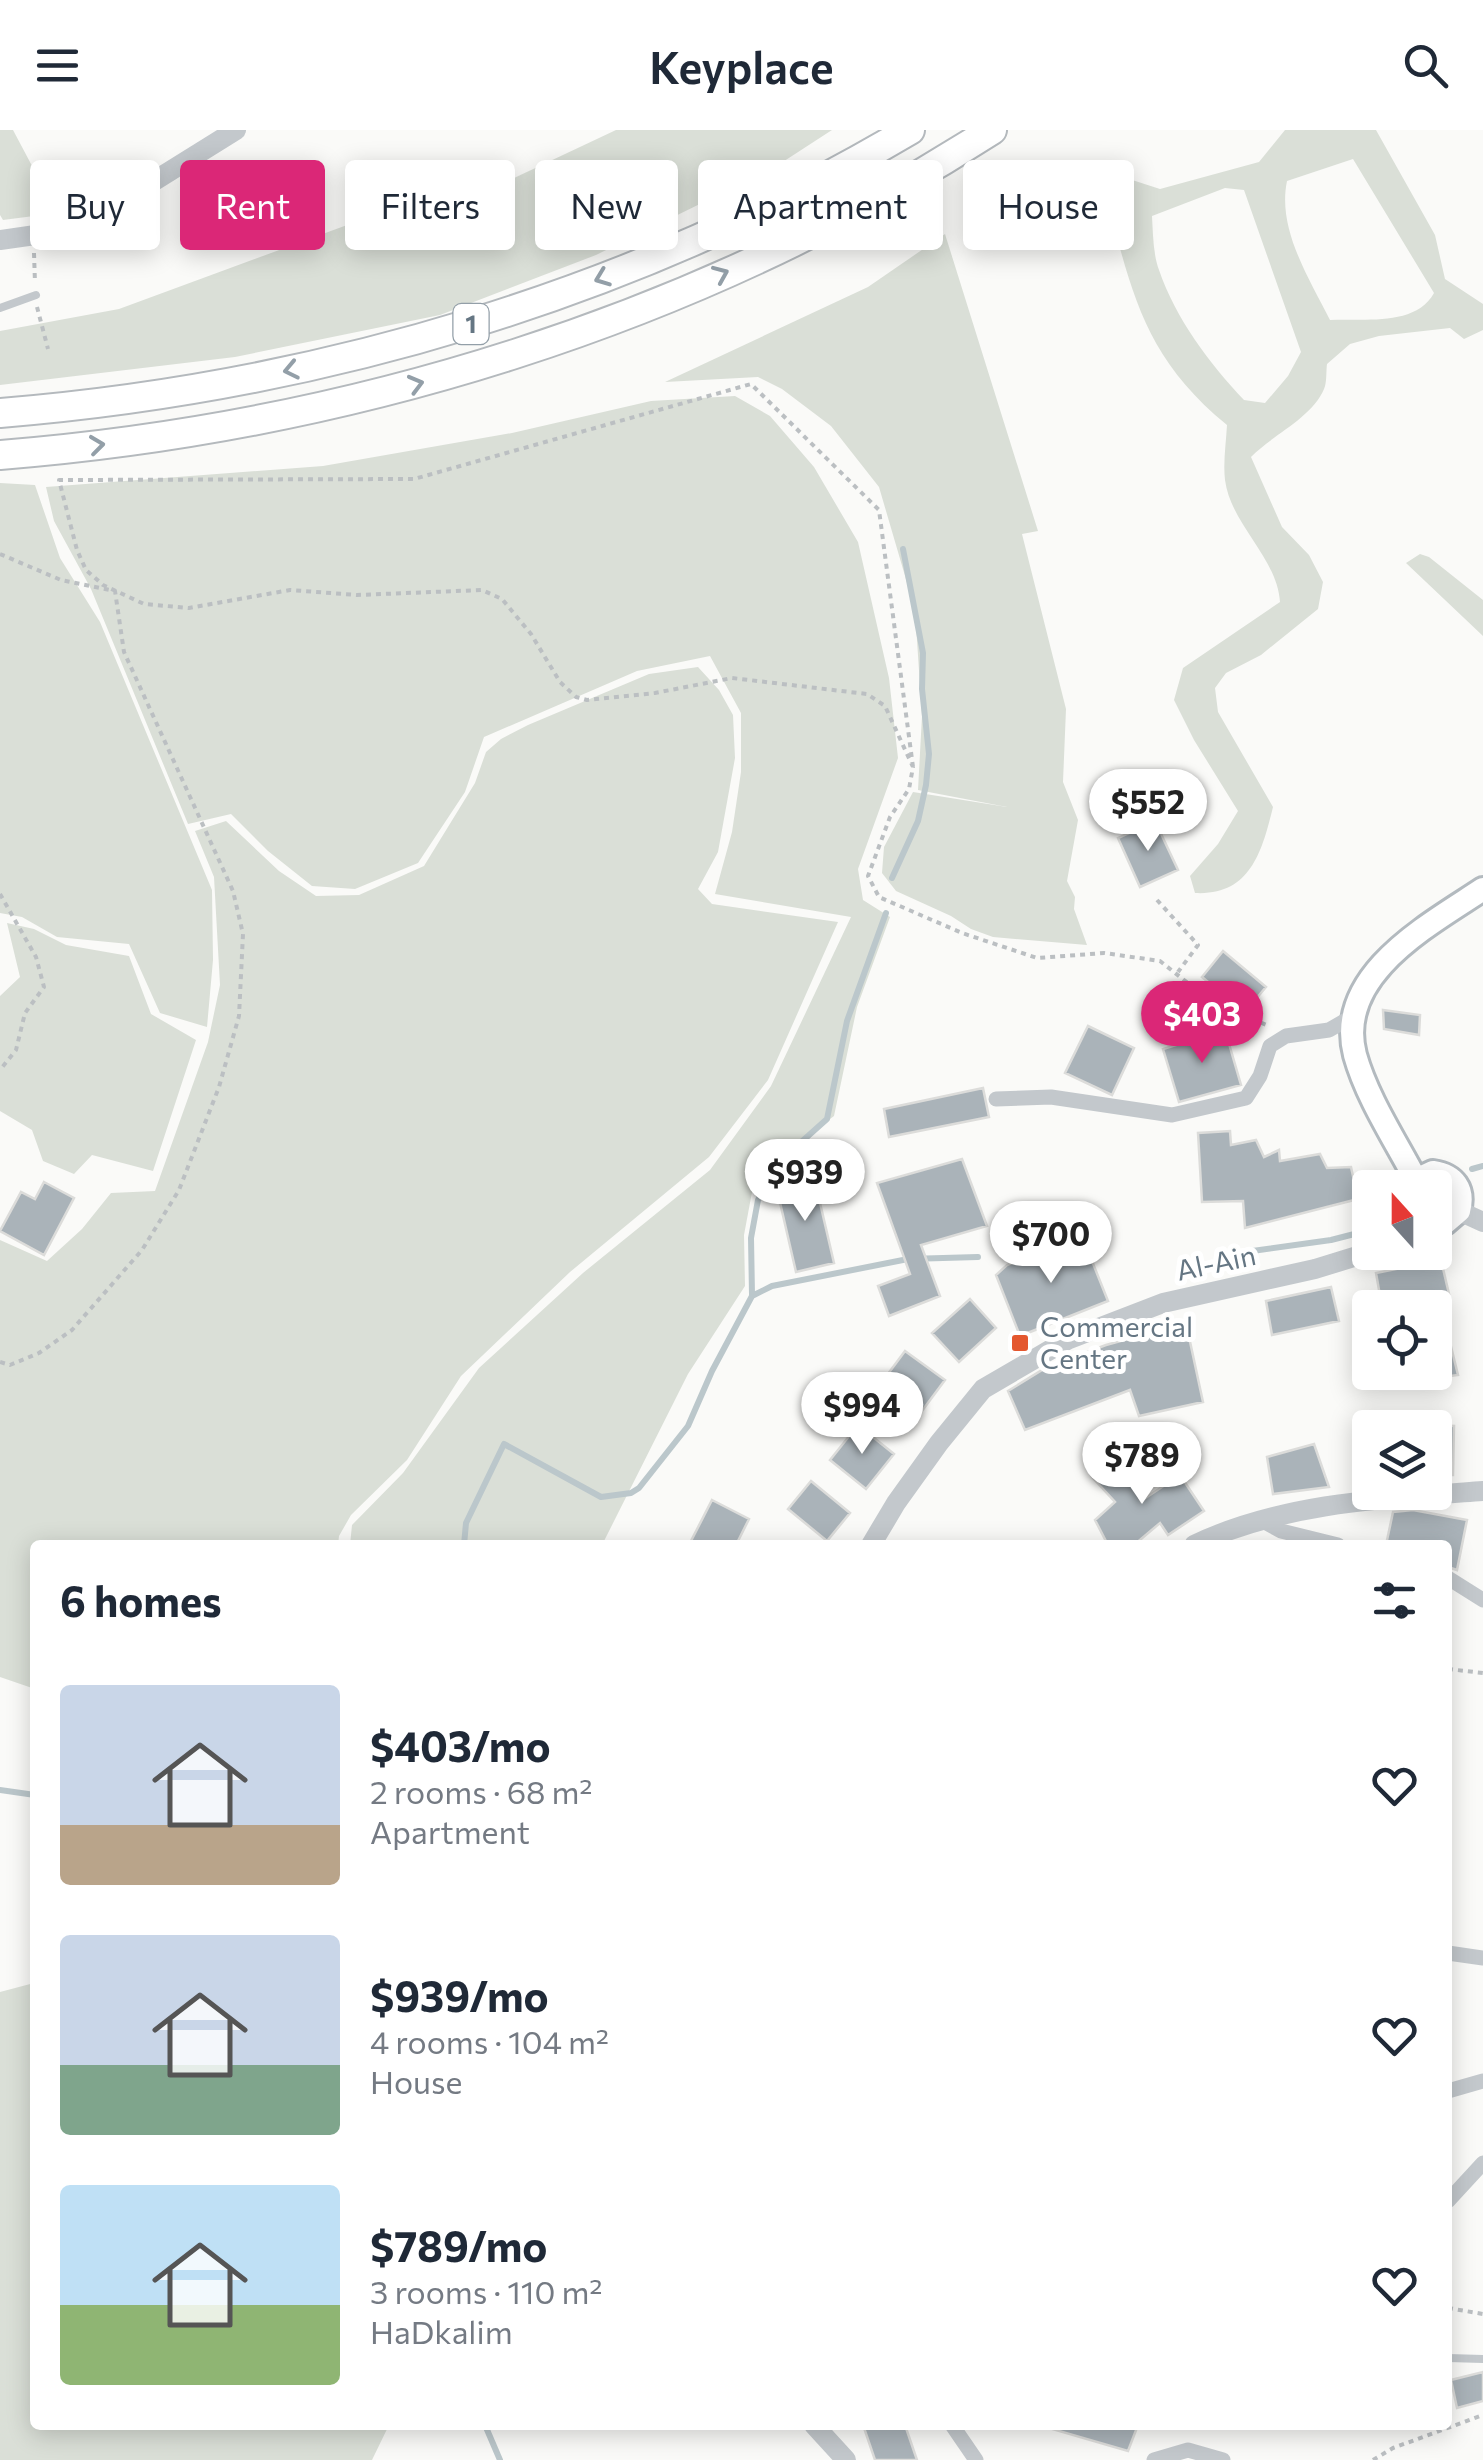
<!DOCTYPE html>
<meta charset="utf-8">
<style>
:root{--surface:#fff;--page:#f2f2f3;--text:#1f2937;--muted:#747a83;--accent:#db2777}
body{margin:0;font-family:Commissioner,sans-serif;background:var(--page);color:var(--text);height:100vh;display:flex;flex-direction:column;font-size:38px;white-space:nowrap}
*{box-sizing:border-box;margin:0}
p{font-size:32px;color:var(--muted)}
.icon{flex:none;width:55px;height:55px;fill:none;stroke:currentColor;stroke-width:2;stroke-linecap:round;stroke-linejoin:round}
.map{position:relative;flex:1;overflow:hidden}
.side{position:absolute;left:30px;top:1410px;width:1422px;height:890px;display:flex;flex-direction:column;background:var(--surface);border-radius:10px;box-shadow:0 5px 25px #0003}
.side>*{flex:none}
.banner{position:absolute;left:30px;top:30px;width:1425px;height:90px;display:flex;gap:20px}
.needle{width:65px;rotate:339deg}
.tools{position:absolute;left:1352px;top:1040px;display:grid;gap:20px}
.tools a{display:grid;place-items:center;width:100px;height:100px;border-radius:10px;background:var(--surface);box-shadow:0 5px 25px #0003;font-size:50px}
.price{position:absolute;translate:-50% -85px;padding:0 22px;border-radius:35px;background:#fff;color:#222;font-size:32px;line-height:65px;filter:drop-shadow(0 2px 5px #0008)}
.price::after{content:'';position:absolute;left:50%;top:60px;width:30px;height:22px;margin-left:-15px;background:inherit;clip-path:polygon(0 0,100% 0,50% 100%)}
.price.on{background:var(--accent);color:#fff}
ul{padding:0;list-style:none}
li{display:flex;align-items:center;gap:30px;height:250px;padding:0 30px}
li span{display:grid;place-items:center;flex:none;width:280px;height:200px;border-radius:10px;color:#555}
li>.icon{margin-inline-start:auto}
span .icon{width:120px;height:120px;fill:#fffc;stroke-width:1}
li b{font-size:42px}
h2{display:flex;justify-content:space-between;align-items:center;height:120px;padding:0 30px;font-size:42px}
.tag{padding:0 35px;border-radius:10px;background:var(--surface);box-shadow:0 5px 25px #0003;font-size:35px;line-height:90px}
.tag.on{background:var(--accent);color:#fff}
header{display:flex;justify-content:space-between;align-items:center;height:130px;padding:0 30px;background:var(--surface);font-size:45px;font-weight:600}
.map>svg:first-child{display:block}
.green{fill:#dadfd7;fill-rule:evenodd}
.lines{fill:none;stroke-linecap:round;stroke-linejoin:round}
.stream{stroke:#bbc7cb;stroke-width:6}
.building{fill:#aab3b9;stroke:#dcdcda;stroke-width:2.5}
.secondary-casing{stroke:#b3babf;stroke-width:28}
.trunk-casing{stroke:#b4b9bd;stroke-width:32}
.path{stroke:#bbbfc2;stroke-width:4;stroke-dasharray:5 5;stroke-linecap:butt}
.service{stroke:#c3c8cc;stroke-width:8}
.minor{stroke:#c3c8cc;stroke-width:15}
.tertiary{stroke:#c3c8cc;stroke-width:20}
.secondary{stroke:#fff;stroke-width:22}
.trunk{stroke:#fff;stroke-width:28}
.oneway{stroke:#939fa8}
.poi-dot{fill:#e4572e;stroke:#fff;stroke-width:4}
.labels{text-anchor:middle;stroke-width:10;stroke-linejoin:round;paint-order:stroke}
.shield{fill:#fff;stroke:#939fa8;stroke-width:2.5}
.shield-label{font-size:25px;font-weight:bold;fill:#657683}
.street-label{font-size:28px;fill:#657683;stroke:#fff}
.poi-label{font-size:28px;fill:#657683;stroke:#fff;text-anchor:start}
</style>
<header><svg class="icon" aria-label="menu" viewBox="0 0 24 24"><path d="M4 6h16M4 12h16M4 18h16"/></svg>Keyplace<svg class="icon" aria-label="search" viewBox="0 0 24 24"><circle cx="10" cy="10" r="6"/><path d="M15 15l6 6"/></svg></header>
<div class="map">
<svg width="1483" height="2330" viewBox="0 0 1483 2330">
<rect width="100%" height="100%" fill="#fafaf8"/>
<path class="green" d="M0 0H13L57 83 3 90 0 85Z
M616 0H832L775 37 596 125 440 185 235 227 0 255V201L119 179 377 84 512 49Z
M1285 0H1376L1435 105 1445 149 1483 174V200L1464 209 1450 198 1379 206 1350 214 1327 234C1326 241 1327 253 1324 259 1312 288 1272 305 1251 327L1282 397 1309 425 1323 452 1318 479 1261 525 1226 543 1215 558 1218 582 1273 677C1262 722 1250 766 1195 763L1190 746 1218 714 1238 681 1194 610 1174 570 1183 538 1280 472C1277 427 1231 395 1225 350 1223 333 1226 313 1227 295 1139 223 1131 155 1102 52L1126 48 1160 59 1259 32ZM1353 29 1434 163C1415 197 1364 188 1330 190 1309 148 1277 99 1287 51ZM1225 58 1244 60 1301 222 1288 246 1265 273 1244 270C1209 233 1176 189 1159 140 1153 124 1153 103 1152 86Z
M945 104 1038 401 1022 404 1066 579 1063 652 1078 690 1067 751 1075 767 1074 779 1087 815 993 807 971 799 951 786 896 761 882 743 884 717 913 662 1007 677 918 660 922 586 915 480 879 357 831 296 782 259 758 247 665 252 868 157Z
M735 266 770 286 814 337 858 412 889 548 898 628 858 739 863 770 890 787 857 877 834 986 755 1046 744 1105 745 1156 688 1244 602 1415H350L352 1395 403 1343 479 1238 583 1143 710 1040 771 956 851 787 715 764 732 702 741 642V583L710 526 637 541 484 607 465 662 418 733 355 759 312 756 268 721 231 684 188 694 91 459 54 391 46 357 323 336 512 303 651 271Z
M0 353 35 355 60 428 100 492 212 760 213 830 207 897 160 883 129 814 57 807 22 787 0 783Z
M1420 424 1429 427 1483 470V506L1406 433Z
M698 537 719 560 733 585 735 628 718 722 698 759 712 774 838 792 768 950 709 1027 570 1142 461 1246 407 1330 351 1385 339 1406 338 1415H35V1559L0 1547V1110L47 1131 82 1099 111 1063 155 1061 208 912 220 855 214 747 195 701 226 691 279 741 316 766 359 765 424 736 475 653 486 622 501 609 528 595 649 544Z
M7 793 34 799 66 815 129 826 151 884 196 910 153 1041 92 1025 74 1044 43 1031 32 1000 0 981V866L20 847Z
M34 1853 35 2295H389L372 2330H0V1862Z"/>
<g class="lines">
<path class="stream" d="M892 748 918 691 926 655 929 624 922 559 923 523 903 419
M1472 1039 1483 1036
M1238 1123 1331 1110 1370 1100
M752 1165 751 1108 758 1070 780 1031 827 989 847 891 886 783
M464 1415 466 1393 504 1314 601 1367 631 1363 639 1358 688 1296 712 1241 752 1166 772 1156 908 1129 978 1127
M0 1660 35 1665
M485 2295 500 2330"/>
</g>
<path class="building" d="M1155 691 1178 740 1140 757 1118 708Z
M1223 821 1266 857 1245 882 1202 847Z
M1383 880 1420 885 1419 905 1384 899Z
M1088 896 1134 918 1112 965 1065 943Z
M1225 900 1241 955 1179 972 1163 919Z
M983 958 989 987 889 1007 884 979Z
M1230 1001 1231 1015 1256 1010 1264 1027 1279 1020 1280 1031 1320 1024 1327 1038 1351 1037 1358 1069 1245 1098 1243 1071 1202 1072 1198 1003Z
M962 1029 987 1096 921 1115 940 1166 889 1186 878 1156 910 1144 877 1053Z
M814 1047 834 1133 796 1142 776 1055Z
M44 1052 74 1068 44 1125 0 1101 21 1062 35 1069Z
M1082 1106 1108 1171 1020 1206 996 1145 1007 1135Z
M1441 1130 1449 1164 1382 1177 1376 1143Z
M1331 1157 1339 1191 1272 1205 1266 1171Z
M970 1169 996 1198 959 1232 932 1203Z
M1441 1176 1458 1245 1435 1248V1177Z
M1186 1193 1203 1272 1139 1286 1130 1260 1025 1300 1008 1261 1047 1237 1106 1215Z
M905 1221 945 1250 913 1293 873 1264Z
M858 1295 894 1324 866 1359 830 1330Z
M1435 1295 1454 1296 1453 1345H1435Z
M1314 1314 1329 1357 1273 1364 1267 1327Z
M1120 1327 1141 1371 1180 1345 1204 1381 1168 1405 1160 1393 1134 1415H1108L1095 1390 1115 1372 1092 1347Z
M811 1351 850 1383 827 1411 788 1379Z
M712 1370 749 1389 736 1415H699L691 1411Z
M1413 1380 1467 1390 1457 1440 1448 1437V1415H1386L1393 1382Z
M1483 2242V2271L1457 2278 1451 2250Z
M863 2295H905L917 2330H875Z
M1053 2295H1138L1128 2321 1052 2299Z"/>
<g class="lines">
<g class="secondary-casing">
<path id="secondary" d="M1416 1050C1395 1010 1367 968 1355 925 1334 845 1429 795 1483 759
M1411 1058 1416 1050 1433 1042C1454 1045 1465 1059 1459 1081L1445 1093 1435 1095"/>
</g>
<g class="trunk-casing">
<path id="trunk" d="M0 283C320 257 634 164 910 0
M0 325C349 297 696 191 992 0"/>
</g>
<path class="path" d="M34 123 35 153
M37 177 48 219
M0 424 61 450 115 461 124 522 233 761 243 804 239 886 219 957 179 1060 142 1120 72 1200 39 1223 10 1235 0 1232
M913 637 879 380 751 254 414 349 59 350 77 420 86 440 103 455 144 474 189 478 290 460 357 465 482 460 502 469 531 504 560 552 576 567 587 570 655 563 732 548 867 564 885 576 913 637 909 659 890 687 868 746 879 767 962 803 1037 828 1104 823 1160 831 1213 873 1269 896
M0 764 36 827 44 857 25 883 16 920 0 940
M1157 770 1198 815 1178 842
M1448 1539 1483 1543
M1448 2178 1483 2184
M1373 2330 1393 2318 1483 2285"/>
<path class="service" d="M0 178 36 165
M1448 2228 1483 2229"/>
<path class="minor" d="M996 969 1051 967 1172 985 1246 968 1260 946 1270 916 1286 906 1329 900 1355 885
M1261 1390 1281 1401 1338 1415
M1448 1448 1483 1470
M1448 1823 1483 1828
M1448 1961 1483 1951
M1448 2071 1483 2033
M952 2295 976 2330
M1154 2330 1188 2320 1223 2330"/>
<path class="tertiary" d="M0 110 63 101 106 81 236 0
M1459 1081 1483 1092
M871 1415 896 1373 939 1313 983 1259 1067 1210 1163 1173 1315 1139 1370 1122
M1194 1415C1281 1373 1387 1368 1483 1361
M814 2295 846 2330"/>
<use href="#secondary" class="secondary"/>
<use href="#trunk" class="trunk"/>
</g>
<defs><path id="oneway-chevron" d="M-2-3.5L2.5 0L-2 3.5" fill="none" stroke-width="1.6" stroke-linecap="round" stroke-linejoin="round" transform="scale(2.5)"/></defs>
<g class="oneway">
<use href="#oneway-chevron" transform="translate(721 144) rotate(-23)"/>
<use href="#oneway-chevron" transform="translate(602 148) rotate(159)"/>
<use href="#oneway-chevron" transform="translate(291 240) rotate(168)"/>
<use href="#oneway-chevron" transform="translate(416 254) rotate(-15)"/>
<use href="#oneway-chevron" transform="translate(97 315) rotate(-7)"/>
</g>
<rect class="poi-dot" x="1010" y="1203" width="20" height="20" rx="5"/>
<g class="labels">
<rect class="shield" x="453.5" y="174" width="35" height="40" rx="8"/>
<g class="shield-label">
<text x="471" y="203">1</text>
</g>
<g class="street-label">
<text transform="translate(1216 1133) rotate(-12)" y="10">Al-Ain</text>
</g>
<g class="poi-label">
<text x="1040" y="1207">Commercial<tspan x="1040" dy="32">Center</tspan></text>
</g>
</g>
</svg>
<div class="tools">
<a><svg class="needle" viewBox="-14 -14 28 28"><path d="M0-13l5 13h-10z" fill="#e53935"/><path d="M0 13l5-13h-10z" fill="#747a83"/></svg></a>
<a><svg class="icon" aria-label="locate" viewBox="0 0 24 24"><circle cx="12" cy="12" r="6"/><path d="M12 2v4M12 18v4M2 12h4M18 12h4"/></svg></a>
<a><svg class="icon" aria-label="layers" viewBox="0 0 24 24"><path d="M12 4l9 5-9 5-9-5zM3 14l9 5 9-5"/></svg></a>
</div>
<b class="price" style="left:1148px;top:724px">$552</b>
<b class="price on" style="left:1202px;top:936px">$403</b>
<b class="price" style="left:805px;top:1094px">$939</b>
<b class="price" style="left:1051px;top:1156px">$700</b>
<b class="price" style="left:862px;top:1327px">$994</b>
<b class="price" style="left:1142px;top:1377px">$789</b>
<div class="banner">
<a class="tag">Buy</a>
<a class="tag on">Rent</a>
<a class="tag">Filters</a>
<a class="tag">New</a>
<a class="tag">Apartment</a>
<a class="tag">House</a>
</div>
<section class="side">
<h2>6 homes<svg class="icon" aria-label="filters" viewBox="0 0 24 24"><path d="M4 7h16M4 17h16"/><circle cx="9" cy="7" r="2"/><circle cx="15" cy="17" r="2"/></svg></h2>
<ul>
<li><span style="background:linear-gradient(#c9d6e8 70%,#b9a48a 0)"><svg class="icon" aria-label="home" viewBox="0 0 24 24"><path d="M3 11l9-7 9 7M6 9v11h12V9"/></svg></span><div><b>$403/mo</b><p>2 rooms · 68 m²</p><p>Apartment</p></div><svg class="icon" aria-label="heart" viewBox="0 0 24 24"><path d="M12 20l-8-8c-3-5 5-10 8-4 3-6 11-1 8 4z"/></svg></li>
<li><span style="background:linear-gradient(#c9d6e8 65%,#7fa58c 0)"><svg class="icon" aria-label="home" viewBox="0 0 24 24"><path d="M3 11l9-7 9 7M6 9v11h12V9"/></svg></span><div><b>$939/mo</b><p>4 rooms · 104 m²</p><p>House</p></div><svg class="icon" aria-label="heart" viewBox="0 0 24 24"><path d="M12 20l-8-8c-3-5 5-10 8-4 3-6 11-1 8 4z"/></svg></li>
<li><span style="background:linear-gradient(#bfe0f5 60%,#8fb573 0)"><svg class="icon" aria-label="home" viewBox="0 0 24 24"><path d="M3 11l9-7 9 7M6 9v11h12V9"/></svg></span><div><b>$789/mo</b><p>3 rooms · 110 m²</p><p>HaDkalim</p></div><svg class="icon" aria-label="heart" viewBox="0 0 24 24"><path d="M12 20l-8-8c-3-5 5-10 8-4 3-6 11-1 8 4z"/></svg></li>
</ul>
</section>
</div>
